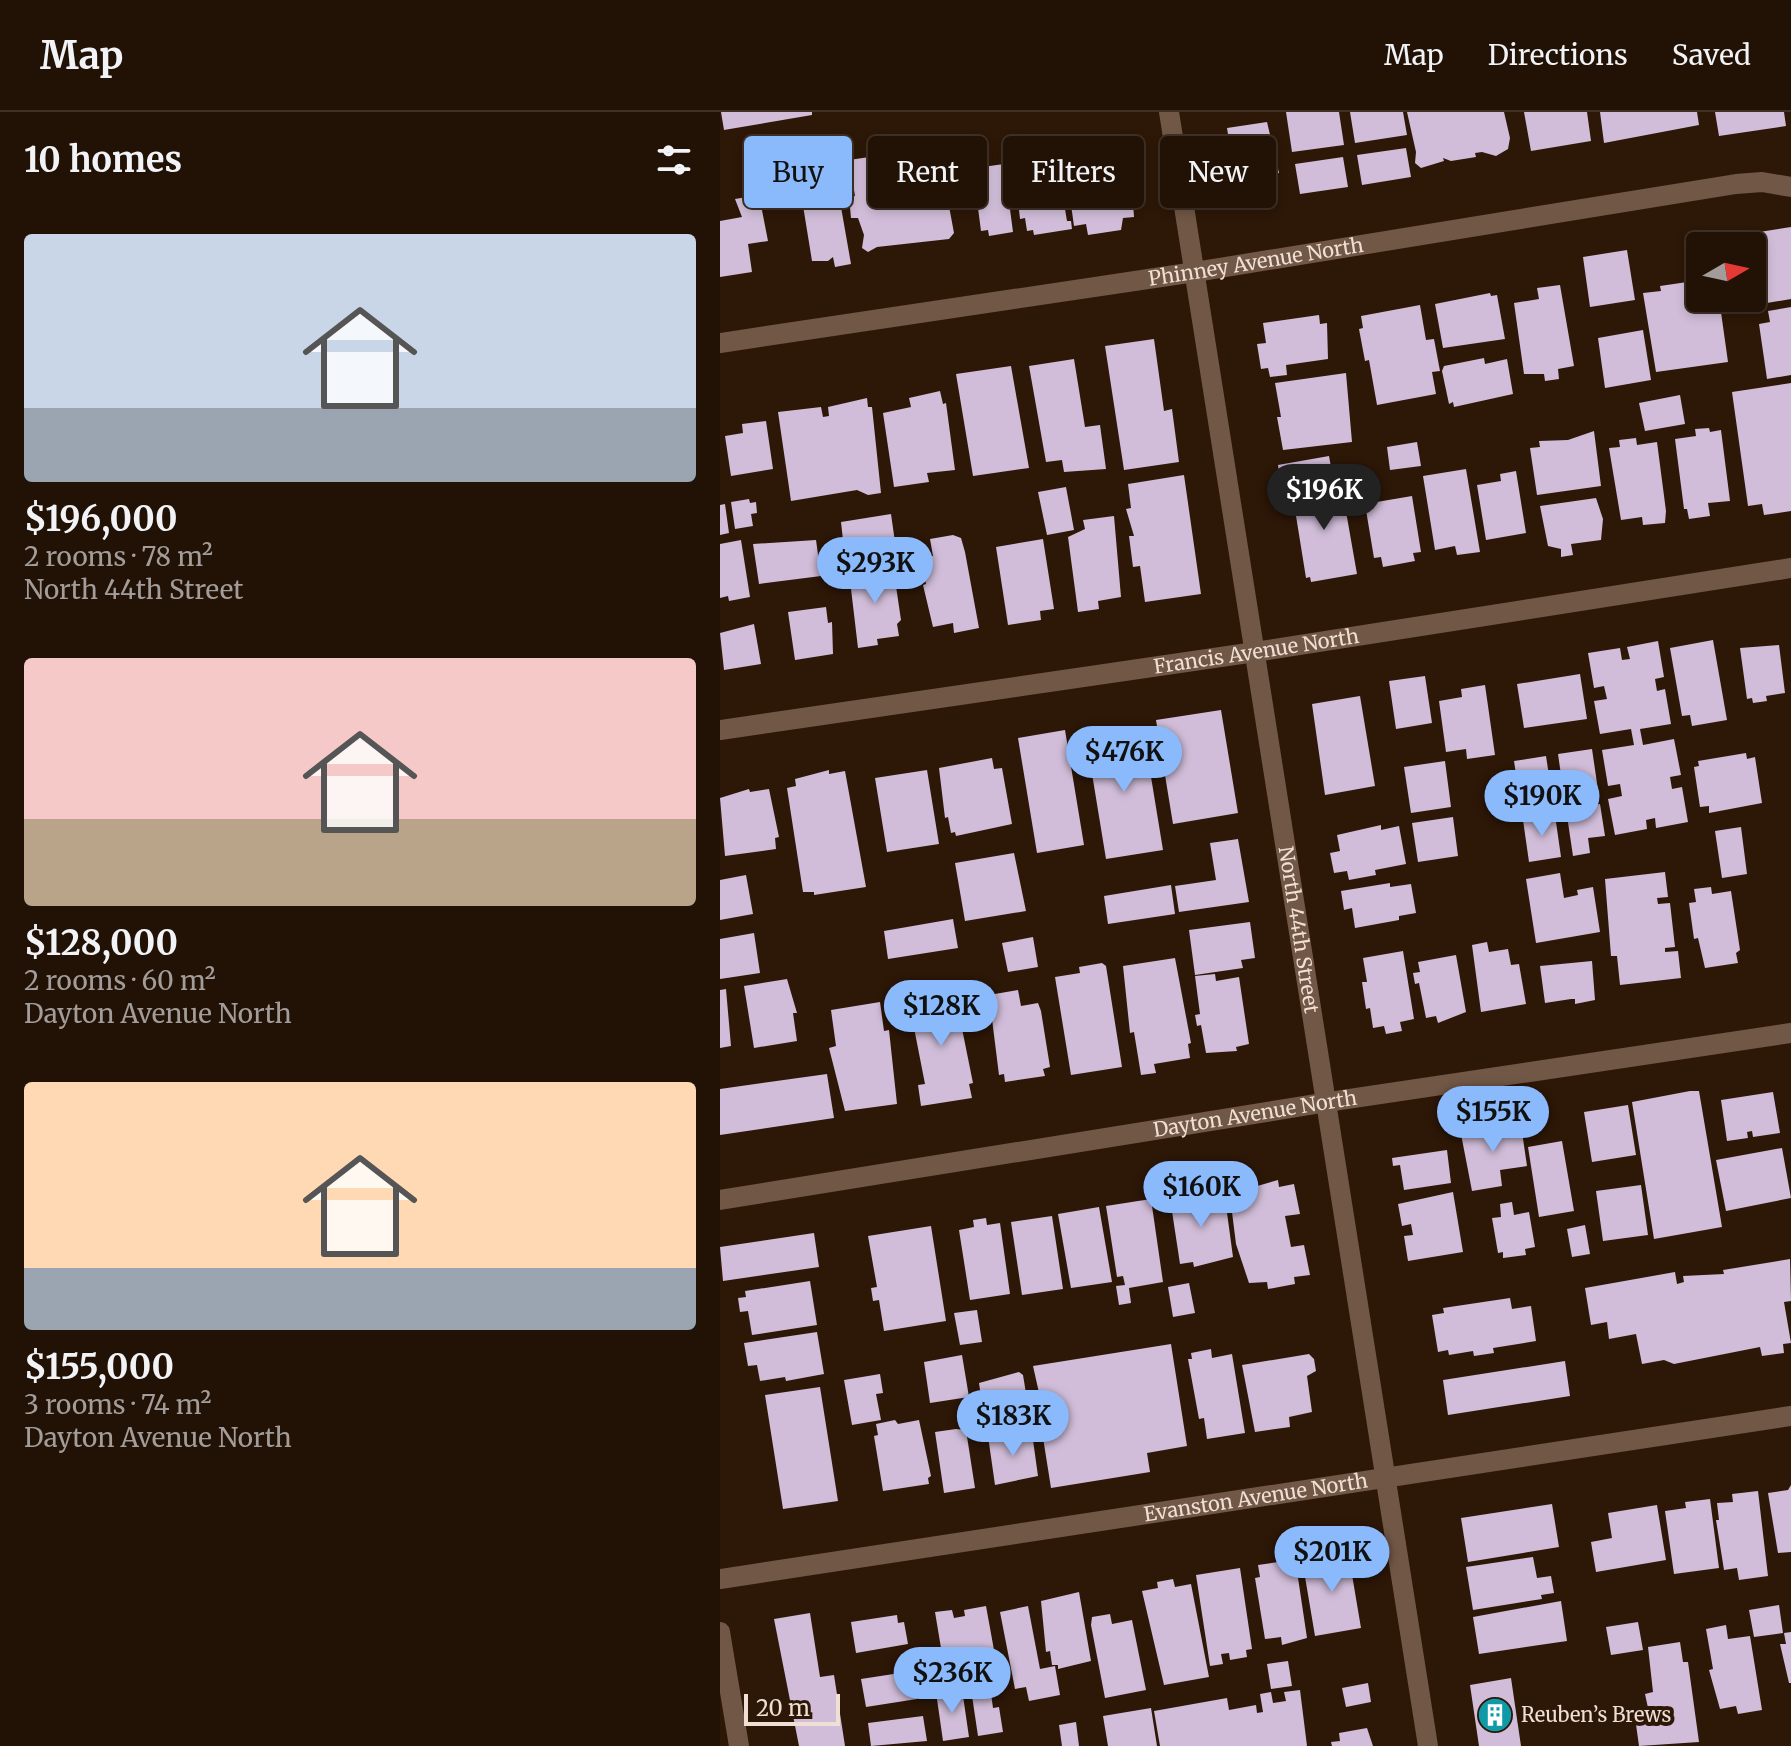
<!DOCTYPE html>
<meta charset="utf-8">
<style>
:root{--surface:#221105;--page:#2a1a0f;--text:#f1f3f6;--muted:#a29d9a;--line:#3f3127;--accent:#8bbafc}
body{margin:0;font-family:Merriweather,serif;background:var(--page);color:var(--text);height:100vh;display:flex;flex-direction:column;font-size:30px;white-space:nowrap}
*{box-sizing:border-box;margin:0}
p{font-size:26px;color:var(--muted)}
.icon{flex:none;width:44px;height:44px;fill:none;stroke:currentColor;stroke-width:2;stroke-linecap:round;stroke-linejoin:round}
.map{position:relative;flex:1;overflow:hidden}
.drawer{display:flex;flex-direction:column;background:var(--surface);width:720px}
.drawer>*{flex:none}
.guide{position:absolute;left:24px;top:24px;width:760px;height:72px;display:flex;gap:16px}
.needle{width:52px;rotate:81deg}
.controls{position:absolute;left:966px;top:120px;display:grid;gap:16px}
.controls a{display:grid;place-items:center;width:80px;height:80px;border-radius:8px;background:var(--surface);box-shadow:0 4px 12px #0003,0 0 0 2px var(--line);font-size:40px}
.scale{position:absolute;left:24px;bottom:20px;width:96px;box-sizing:border-box;padding-left:8px;border:4px solid #efdfd5;border-top:0;font-size:22px;line-height:28px;white-space:nowrap;color:#efdfd5;-webkit-text-stroke:6px #2d1707;paint-order:stroke}
.price{position:absolute;translate:-50% -68px;padding:0 18px;border-radius:28px;background:var(--accent);color:#111;font-size:26px;line-height:52px;filter:drop-shadow(0 2px 4px #0008)}
.price::after{content:'';position:absolute;left:50%;top:48px;width:24px;height:18px;margin-left:-12px;background:inherit;clip-path:polygon(0 0,100% 0,50% 100%)}
.price.current{background:#222;color:#fff}
ul{padding:0;list-style:none}
li{display:grid;align-content:center;gap:16px;height:424px;padding:0 24px}
li span{display:grid;place-items:center;height:248px;border-radius:8px;color:#555}
li>.icon{margin-inline-start:auto}
span .icon{width:144px;height:144px;fill:#fffc;stroke-width:1}
li b{font-size:34px}
h2{display:flex;justify-content:space-between;align-items:center;height:96px;padding:0 24px;font-size:34px}
.chip{padding:0 28px;border-radius:8px;background:var(--surface);box-shadow:0 4px 12px #0003,0 0 0 2px var(--line);font-size:28px;line-height:72px}
.chip.current{background:var(--accent);color:#111}
header{display:flex;align-items:center;gap:48px;box-sizing:border-box;height:112px;padding:0 40px;background:var(--surface);border-bottom:2px solid var(--line)}
header strong{font-size:38px}
nav{display:flex;gap:44px;margin-inline-start:auto;font-size:28px}
main{display:flex;flex:1;min-height:0}
.map>svg:first-child{display:block}
.building{fill:#d1bdd9}
.lines{fill:none;stroke-linecap:round;stroke-linejoin:round}
.minor{stroke:#715745;stroke-width:20}
.tertiary{stroke:#715745;stroke-width:20}
.labels{text-anchor:middle;stroke-width:8;stroke-linejoin:round;paint-order:stroke}
.street-label{font-size:20px;fill:#efdfd5;stroke:#2d1707}
.poi-label{font-size:20px;fill:#efdfd5;stroke:#2d1707;text-anchor:start}
</style>
<header>
<strong>Map</strong>
<nav><a>Map</a><a>Directions</a><a>Saved</a></nav>
</header>
<main>
<section class="drawer">
<h2>10 homes<svg class="icon" aria-label="filters" viewBox="0 0 24 24"><path d="M4 7h16M4 17h16"/><circle cx="9" cy="7" r="2"/><circle cx="15" cy="17" r="2"/></svg></h2>
<ul>
<li><span style="background:linear-gradient(#c9d6e8 70%,#9aa5b1 0)"><svg class="icon" aria-label="home" viewBox="0 0 24 24"><path d="M3 11l9-7 9 7M6 9v11h12V9"/></svg></span><div><b>$196,000</b><p>2 rooms · 78 m²</p><p>North 44th Street</p></div></li>
<li><span style="background:linear-gradient(#f6c9c9 65%,#b9a48a 0)"><svg class="icon" aria-label="home" viewBox="0 0 24 24"><path d="M3 11l9-7 9 7M6 9v11h12V9"/></svg></span><div><b>$128,000</b><p>2 rooms · 60 m²</p><p>Dayton Avenue North</p></div></li>
<li><span style="background:linear-gradient(#ffd9b3 75%,#9aa5b1 0)"><svg class="icon" aria-label="home" viewBox="0 0 24 24"><path d="M3 11l9-7 9 7M6 9v11h12V9"/></svg></span><div><b>$155,000</b><p>3 rooms · 74 m²</p><p>Dayton Avenue North</p></div></li>
</ul>
</section>
<div class="map">
<svg width="1071" height="1634" viewBox="0 0 1071 1634">
<rect width="100%" height="100%" fill="#2d1707"/>
<path class="building" d="M1 0H92V3L4 18Z
M566 0H619L624 33 572 40Z
M630 0H683L687 23 635 31Z
M687 0H784L790 26 788 37 776 44 762 40 755 41 756 45 731 49 723 46 724 49 701 56 695 51 696 40Z
M804 0H867L871 29 811 39Z
M880 0H977L979 13 884 31Z
M995 0H1064L1066 14 999 24Z
M547 10 559 61 551 62 553 70 515 76 514 70 507 71 504 48 512 47 507 16Z
M218 35 234 121 229 127 157 135 148 140 142 136 144 123 138 106H131L129 85 135 84 129 48Z
M398 35 401 55 408 54 411 62 414 105 403 106 401 118 368 123 366 112 354 114 347 64 354 63 353 55H359L358 46 377 44V38Z
M686 36 691 65 642 73 637 43Z
M329 37 335 61H339L347 109H351L352 117 314 123 313 118 307 119 305 106 300 107 293 43Z
M623 45 628 75 580 82 575 52Z
M72 47 78 76 59 79 54 51Z
M284 52 293 120 269 124 268 118 261 119 258 96H254L248 57Z
M101 66 105 81 118 78 131 152 115 155 113 145 108 149H92L79 69Z
M39 83 48 129 28 132 32 160 0 165V109L22 105 15 87Z
M1071 115V187L1012 197 1010 186H1032V134H1002L1001 126Z
M907 138 915 188 870 195 863 145Z
M974 169 980 171V186H999L1008 250 936 260 923 181 941 179 940 174Z
M840 173 854 254 838 257 839 267 825 269 824 262H804L794 191 819 187 817 176Z
M770 181 771 184 777 183 785 227 723 236 715 192Z
M700 193 706 228 714 227 720 259 712 260 716 282 657 293 649 248 645 249 639 217 643 216 641 204Z
M1071 195V263L1047 267 1039 212 1050 210 1048 199Z
M599 203 600 212 607 211 608 247 566 253 567 263 550 265 548 256 541 257 537 232 546 231 543 211Z
M923 218 931 268 885 276 878 226Z
M434 227 444 299 452 297 459 350 404 358 385 234Z
M764 246 765 252 787 247 793 282 734 295 733 290 729 292 722 259 724 254Z
M354 247 365 315 380 313 386 357 344 360 342 348 326 350 309 254Z
M291 254 309 356 253 364 236 262Z
M626 261 632 330 563 338 557 305H561L555 271Z
M1071 271V399L1044 403 1042 392 1028 394 1012 280Z
M220 279 223 292 226 291 235 358 207 361 209 370 174 375 163 301 191 295 189 286Z
M960 283 965 312 925 319 919 291Z
M147 286 148 295H152L161 381 148 383 137 378 71 389 58 300 101 295 103 305 109 304 108 295Z
M46 309 53 357 11 364 5 324 23 321 22 312Z
M989 316 990 320 1001 318 1010 389 988 391 990 404 969 407 967 397H964L955 327 976 324 975 317Z
M874 319 881 374 817 383 810 336 820 335 819 329 848 328Z
M916 326 917 333 937 330 946 399 945 411 923 413 922 405 901 408 889 336 900 335 899 328Z
M697 330 701 354 670 358 667 335Z
M609 344 613 366 561 374 558 353Z
M746 357 760 440 737 443 735 434 715 438 703 364Z
M796 359 806 421 766 428 757 373 781 369 780 362Z
M464 363 481 482 425 490 420 454 413 455 409 424H414L406 397 411 396 408 372Z
M621 371 637 462 591 470 590 465 586 466 572 379H578L577 374Z
M346 375 354 418 327 423 318 380Z
M692 384 701 440 693 441 695 449 663 455 661 445 654 446 645 392Z
M876 386 883 407 881 428 851 432 853 443 841 445V437L828 434 820 394Z
M29 387 30 391 36 390 37 401 31 402 33 414 15 417 11 390Z
M5 392 9 421 0 423V393Z
M171 402 175 430 124 437 121 410Z
M394 404 401 485 378 489 379 497 358 500 348 425 365 417 363 408Z
M233 423 241 426 245 440 259 516 234 521 233 511 213 515 203 473 206 472 201 446 213 444 210 427Z
M323 427 334 497 320 499 321 508 288 513 276 435Z
M21 428 30 485 9 489 8 484 0 486V432Z
M96 428 101 464 39 472 33 432Z
M173 454 181 508 177 512 179 524 157 527 158 533 138 536 129 460Z
M106 495 108 511 112 510 113 542 75 548 68 500Z
M34 512 41 552 4 558 0 521Z
M993 528 1007 608 972 614 970 603 962 604 950 536Z
M938 529 944 565 935 567 937 579 945 577 951 612 920 617 923 633 954 627 961 663 950 665 952 677 962 675 968 710 936 716 935 706 926 708 927 717 895 723 888 687 902 684 900 672 888 674 882 638 914 633 911 617 880 622 874 589 887 587 884 574 874 576 868 541 900 536 902 548 910 547 907 535Z
M1059 533 1065 581 1046 584 1047 589 1033 591 1032 586 1027 587 1020 536Z
M860 562 867 607 804 616 797 572Z
M705 564 712 611 676 617 669 569Z
M765 573 775 643 747 647 746 637 726 640 719 589 742 585 741 577Z
M640 584 655 674 605 683 592 592Z
M501 598 518 701 453 712 436 608Z
M423 616 443 738 386 747 366 625Z
M345 618 364 733 317 741 298 626Z
M872 637 878 678 844 684 838 642Z
M1026 641 1027 647 1035 645 1042 691 989 701V694L980 695 974 655 979 654 978 649Z
M826 644 833 690 801 695 794 649Z
M272 646 274 657 282 656 292 712 236 724 235 720 231 721 228 705 225 706 219 656Z
M725 649 731 695 691 701 684 655Z
M109 658V662L125 659 146 775 94 783V780H83L67 676 76 674 75 667Z
M207 658 219 732 167 740 155 666Z
M29 677 30 680 49 677 59 725 55 726 56 737 5 744 0 686Z
M880 692 885 724 868 726 870 741 853 744 846 697Z
M835 703 841 745 809 750 803 708Z
M733 705 738 744 698 750 692 711Z
M661 713V718L679 714 686 752 655 758 656 763 629 768 627 759 614 761 610 741 620 739 617 723Z
M1021 715 1027 762 1002 766 995 719Z
M518 727 529 790 459 800 455 774 496 768 490 731Z
M294 741 306 799 245 809 235 751Z
M945 760 948 785 937 786 938 792 950 791 955 835 945 836V840L958 839 961 866 900 873 897 844H891L885 767Z
M840 761 844 786 858 783 857 778 873 775 880 820 816 831 806 767Z
M26 763 33 802 0 808V768Z
M670 771V775L691 772 696 801 679 804V808L635 816 632 796 624 798 621 779Z
M451 773 455 802 388 812 384 784Z
M991 775 992 782 1011 779 1020 838 1016 841 1018 851 985 856 978 826 974 827 969 791 976 790 974 777Z
M233 807 238 836 168 847 164 819Z
M530 810 535 846 521 848 523 856 475 863 469 818Z
M34 821 40 861 0 867V827Z
M313 825 318 855 288 860 282 831Z
M767 830 769 840 788 837 791 853 799 852 806 892 761 900 752 833Z
M683 839 694 907 680 910 682 919 666 922 664 914 653 916 650 896 646 897 642 870H647L643 846Z
M736 843 746 900 718 911 716 904 706 906 699 871 695 872 693 861 700 860 698 850Z
M455 846 471 931 468 932 470 946 434 952 436 961 421 963 414 920 410 921 403 854Z
M872 849 875 888 855 892V887H851L825 891 820 854Z
M382 851 386 854 402 955 351 963 335 865 360 861 359 855Z
M495 862 496 869 519 865 529 932 516 935 517 939 486 941 481 913 477 914 475 903 480 902 475 864Z
M67 867 77 901H73L77 929 34 936 24 874Z
M6 877 11 934 0 936V878Z
M234 877 253 971 249 972 252 986 201 994 198 973 205 972 188 885Z
M298 878 301 894 318 891 321 899 330 955 323 957 325 964 285 970 284 962 279 963 269 883Z
M160 890 164 919 169 918 177 992 125 999 109 936 116 934 111 898Z
M107 962 114 1006 0 1023V977Z
M970 979H979L1002 1115 934 1127 912 990Z
M1053 980 1060 1021 1033 1025 1032 1019 1027 1020 1028 1026 1007 1029 1001 988Z
M908 993 916 1043 872 1050 864 1000Z
M792 1009 793 1014 801 1013 807 1054 780 1058 782 1074 752 1079 741 1022 776 1019 775 1012Z
M842 1029 854 1099 819 1105 808 1035Z
M1062 1036 1071 1086 1006 1099 996 1048Z
M727 1038 731 1071 684 1078 680 1053 673 1054 672 1046Z
M558 1068 559 1075 574 1072 580 1102 565 1104 571 1135 584 1133 590 1163 574 1165 575 1172 548 1177 547 1170 529 1171 516 1132 512 1100 521 1098 520 1079Z
M921 1073 928 1123 883 1129 876 1079Z
M486 1080 488 1089 505 1086 513 1145 474 1155 473 1150 460 1152 450 1086Z
M733 1080 743 1140 688 1149 684 1124 693 1123 691 1112 682 1114 678 1092Z
M431 1087 443 1170 409 1176 411 1191 399 1193 396 1174 405 1173 403 1164 397 1165 386 1094Z
M792 1090 794 1103 809 1100 815 1135 805 1137 806 1143 783 1146V1140L778 1141 772 1106 781 1105 780 1092Z
M379 1095 392 1170 351 1176 338 1102Z
M332 1104 343 1177 302 1183 291 1110Z
M266 1106 267 1113 280 1111 290 1182 250 1188 239 1118 254 1115 253 1108Z
M865 1113 870 1142 852 1145 847 1117Z
M211 1114 226 1209 164 1219 159 1188 153 1189 151 1176 157 1175 148 1124Z
M94 1121 99 1155 3 1169 0 1135Z
M1070 1147 1071 1189 1064 1190 1071 1231 1063 1232 1064 1241 1042 1244 1040 1235 954 1252 944 1248 922 1252 916 1222 889 1227 887 1210 871 1213 865 1176 955 1160 957 1172 964 1170 963 1164 1004 1162 1003 1158Z
M90 1169 97 1213 32 1223 28 1199 20 1200 18 1186 26 1185 25 1179Z
M469 1171 475 1201 453 1205 448 1175Z
M790 1186 792 1197 811 1194 816 1229 773 1236 774 1241 754 1244 753 1239 729 1243 728 1238 718 1240 712 1203 724 1201 723 1196Z
M257 1198 262 1230 240 1233 234 1201Z
M97 1220 104 1262 66 1269 65 1265 40 1269 37 1253 28 1254 24 1231Z
M451 1232 467 1334 427 1341 430 1360 331 1376 321 1313 326 1312 313 1254Z
M491 1237 492 1246 512 1242 525 1321 487 1327 484 1306 479 1307 468 1247H472L471 1241Z
M589 1242 594 1247 596 1259 587 1264 592 1300 569 1305 570 1315 535 1320 522 1253Z
M242 1243 249 1285 210 1291 204 1250Z
M845 1249 850 1284 728 1303 723 1268Z
M299 1260 303 1263 310 1306 265 1313 259 1271Z
M160 1262 163 1281 156 1282 161 1308 132 1313 124 1268Z
M100 1275 118 1389 63 1397 45 1283Z
M175 1308 178 1312 199 1308 211 1364 208 1366 209 1372 163 1379 154 1324 158 1323 156 1312Z
M236 1317 246 1318 255 1376 224 1381 215 1320Z
M286 1321V1324L312 1321 318 1364 275 1373 268 1324Z
M1071 1373V1440L1058 1441 1048 1381 1068 1378Z
M1038 1379 1048 1464 1019 1468 1017 1456 1004 1458 996 1408H999L997 1391 1013 1390 1012 1382Z
M990 1387 999 1456 954 1462 945 1399 966 1396 965 1390Z
M832 1392 839 1435 748 1450 741 1406Z
M937 1393 946 1448 876 1460 871 1430 892 1426 888 1401Z
M628 1439 641 1516 595 1524 582 1447Z
M813 1445 817 1466 831 1464 834 1481 821 1483 822 1487 753 1498 746 1455Z
M571 1448 572 1460 577 1459 587 1526 562 1533 561 1525 545 1527 535 1466 540 1465 538 1453Z
M520 1456 532 1537 526 1538 527 1545 510 1548 509 1541 501 1542 503 1552 490 1554 476 1463Z
M453 1467 455 1475 471 1472 489 1565 444 1573 422 1479 438 1476 437 1470Z
M359 1480 371 1549 338 1557V1553H332L330 1539 326 1540 321 1489Z
M841 1489 847 1529 759 1542 753 1505Z
M1059 1493 1063 1521 1034 1525 1029 1498Z
M266 1494 274 1538 222 1542 215 1500 232 1498 234 1506 245 1504 244 1498Z
M308 1494 320 1557 335 1554 340 1583 309 1589 306 1575 295 1577 280 1500Z
M90 1501 100 1565 114 1563 125 1634H79L54 1507Z
M390 1502 392 1512 412 1508 426 1578 385 1586 371 1513 372 1505Z
M177 1503 178 1511 184 1510 188 1532 136 1541 131 1510Z
M918 1510 923 1538 891 1543 886 1515Z
M1006 1513 1008 1527 1030 1524 1042 1598 1018 1602 1016 1594 1000 1597 989 1558 993 1557 986 1517Z
M1071 1520V1571H1069L1060 1532H1066L1064 1521Z
M960 1530 963 1550H968L979 1630 919 1634 914 1598 928 1596 925 1582 933 1580 928 1535Z
M568 1549 572 1574 551 1577 547 1552Z
M193 1559 197 1587 146 1595 141 1567Z
M791 1566 801 1634H759L750 1573Z
M648 1571 651 1590 626 1595 622 1576Z
M264 1574 265 1582 271 1581 273 1596 279 1595 283 1620 258 1624 251 1577Z
M242 1577 249 1625 223 1629 216 1580Z
M580 1578 587 1634H440L434 1599 507 1586 509 1598 536 1593 537 1601 543 1600 540 1582 551 1580 553 1591 566 1589 564 1580Z
M431 1596 437 1634H388L383 1604Z
M203 1604 207 1629 151 1634 148 1611Z
M356 1610 359 1634H342L339 1613Z
M647 1616 653 1634H612L611 1630 620 1629 619 1621Z"/>
<g class="lines">
<g class="minor">
<path id="s1" d="M449 0 708 1634"/>
<path id="s2" d="M0 618 535 540 1071 456"/>
<path id="s3" d="M0 1088 608 990 1071 921"/>
<path id="s4" d="M0 1467 1071 1304"/>
</g>
<g class="tertiary">
<path id="s5" d="M0 231 475 160 1016 72 1042 70 1071 75"/>
<path d="M0 1520 19 1634"/>
</g>
</g>
<defs>
<g id="building-disc" transform="scale(1.8)"><circle r="9.5" fill="#0f9aa8" stroke="#2d1707"/><path d="M-4-6H4V6H1V3H-1V6H-4ZM-2.5-4.3h1.7v1.8h-1.7ZM.8-4.3h1.7v1.8H.8ZM-2.5-1h1.7V.8h-1.7ZM.8-1h1.7V.8H.8Z" fill="#fff"/></g>
</defs>
<g fill-rule="evenodd">
<use href="#building-disc" x="775" y="1603"/>
</g>
<g class="labels">
<g class="street-label">
<text dy="7" stroke="none"><textPath href="#s5" startOffset="542">Phinney Avenue North</textPath></text>
<text dy="7" stroke="none"><textPath href="#s2" startOffset="542">Francis Avenue North</textPath></text>
<text dy="7" stroke="none"><textPath href="#s1" startOffset="828">North 44th Street</textPath></text>
<text dy="7" stroke="none"><textPath href="#s3" startOffset="542">Dayton Avenue North</textPath></text>
<text dy="7" stroke="none"><textPath href="#s4" startOffset="542">Evanston Avenue North</textPath></text>
</g>
<g class="poi-label">
<text x="801" y="1610">Reuben’s Brews</text>
</g>
</g>
</svg>
<div class="controls">
<a><svg class="needle" viewBox="-14 -14 28 28"><path d="M0-13l5 13h-10z" fill="#e53935"/><path d="M0 13l5-13h-10z" fill="#a29d9a"/></svg></a>
</div>
<div class="scale">20 m</div>
<b class="price current" style="left:604px;top:420px">$196K</b>
<b class="price" style="left:155px;top:493px">$293K</b>
<b class="price" style="left:404px;top:682px">$476K</b>
<b class="price" style="left:822px;top:726px">$190K</b>
<b class="price" style="left:221px;top:936px">$128K</b>
<b class="price" style="left:773px;top:1042px">$155K</b>
<b class="price" style="left:481px;top:1117px">$160K</b>
<b class="price" style="left:293px;top:1346px">$183K</b>
<b class="price" style="left:612px;top:1482px">$201K</b>
<b class="price" style="left:232px;top:1603px">$236K</b>
<div class="guide">
<a class="chip current">Buy</a>
<a class="chip">Rent</a>
<a class="chip">Filters</a>
<a class="chip">New</a>
</div>
</div>
</main>
